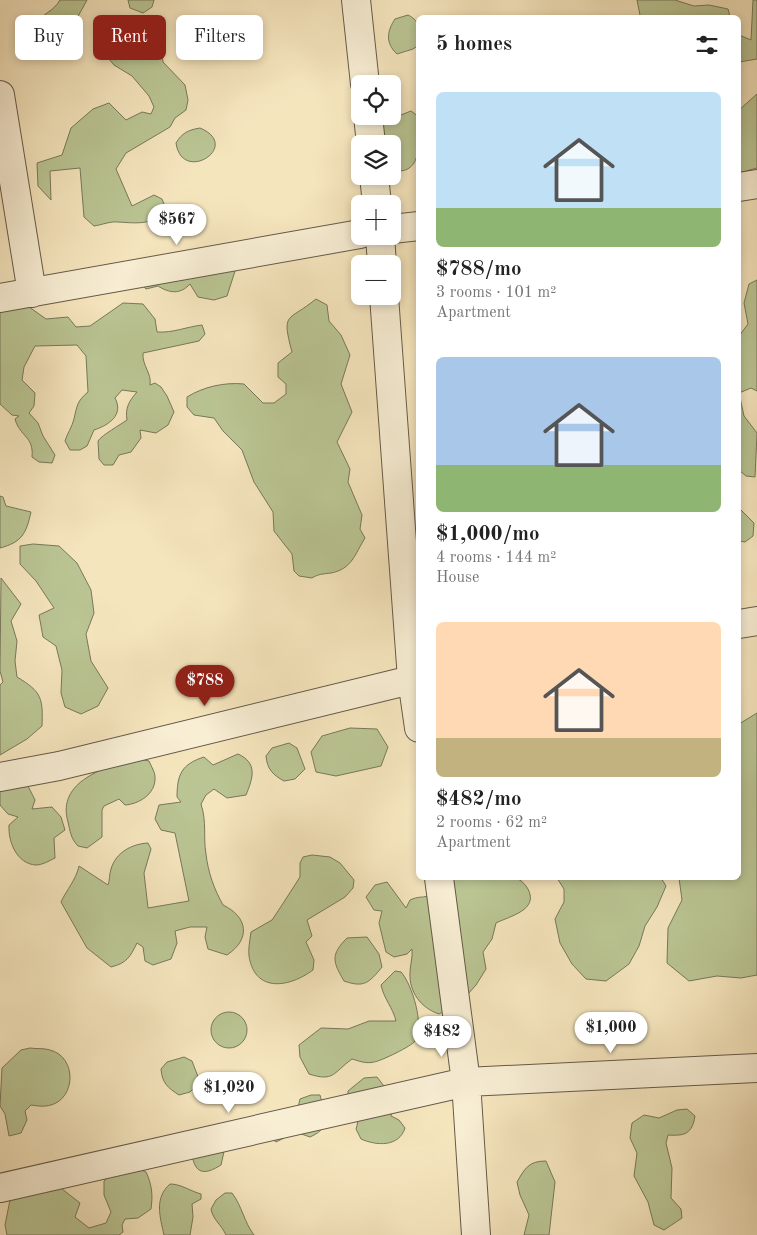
<!DOCTYPE html>
<meta charset="utf-8">
<style>
:root{--surface:#fff;--page:#f2f2f2;--text:#222;--muted:#767676;--accent:#8f2418}
body{margin:0;font-family:"Old Standard TT",serif;background:var(--page);color:var(--text);height:100vh;display:flex;flex-direction:column;font-size:19px;white-space:nowrap}
*{box-sizing:border-box;margin:0}
p{font-size:16px;color:var(--muted)}
.icon{flex:none;width:28px;height:28px;fill:none;stroke:currentColor;stroke-width:2;stroke-linecap:round;stroke-linejoin:round}
.map{position:relative;flex:1;overflow:hidden}
.panel{position:absolute;left:416px;top:15px;width:325px;height:865px;display:flex;flex-direction:column;background:var(--surface);border-radius:8px;box-shadow:0 2px 8px #0003}
.panel>*{flex:none}
.top-card{position:absolute;left:15px;top:15px;width:326px;height:45px;display:flex;gap:10px}
.tools{position:absolute;left:351px;top:75px;display:grid;gap:10px}
.tools a{display:grid;place-items:center;width:50px;height:50px;border-radius:8px;background:var(--surface);box-shadow:0 2px 8px #0003;font-size:25px}
.price{position:absolute;translate:-50% -42px;padding:0 11px;border-radius:18px;background:#fff;color:#222;font-size:16px;line-height:32px;filter:drop-shadow(0 1px 2px #0008)}
.price::after{content:'';position:absolute;left:50%;top:30px;width:15px;height:11px;margin-left:-8px;background:inherit;clip-path:polygon(0 0,100% 0,50% 100%)}
.price.on{background:var(--accent);color:#fff}
ul{padding:0;list-style:none}
li{display:grid;align-content:center;gap:10px;height:265px;padding:0 20px}
li span{display:grid;place-items:center;height:155px;border-radius:8px;color:#555}
li>.icon{margin-inline-start:auto}
span .icon{width:90px;height:90px;fill:#fffc;stroke-width:1}
li b{font-size:21px}
h2{display:flex;justify-content:space-between;align-items:center;height:60px;padding:0 20px;font-size:21px}
.tag{padding:0 18px;border-radius:8px;background:var(--surface);box-shadow:0 2px 8px #0003;font-size:18px;line-height:45px}
.tag.on{background:var(--accent);color:#fff}
.map>svg:first-child{display:block}
.green{fill:#bac593;stroke:#78785c}
.lines{fill:none;stroke-linecap:round;stroke-linejoin:round}
.street-casing{stroke:#665a4a;stroke-width:30}
.street{stroke:#f8eed4;stroke-width:28}
</style>
<div class="map">
<svg width="757" height="1235" viewBox="0 0 757 1235">
<rect width="100%" height="100%" fill="#f5e5bd"/>
<filter id="stains"><feTurbulence type="fractalNoise" baseFrequency=".004" numOctaves="4"/><feColorMatrix values="0 0 0 0 .2 0 0 0 0 .09 0 0 0 0 .02 0 0 0 .5 -.17"/></filter>
<radialGradient id="worn" r=".72"><stop offset=".6" stop-color="#630" stop-opacity="0"/><stop offset="1" stop-color="#630" stop-opacity=".3"/></radialGradient>
<path class="green" d="M60 0H87L70 31 62 37 38 36 35 24C42 14 54 11 60 0Z
M128 0H154L152 7 143 13 130 8Z
M637 0H675L694 6 709 5 728 9 730 17H636L640 15Z
M753 0H757V59L739 62V35L751 40Z
M408 15C422 22 419 31 419 45L413 49 397 54C385 43 387 31 395 19Z
M132 18 161 48 163 62 185 85 188 100 186 110 175 118 170 127 126 153 116 169 132 206 154 195 162 199 166 209C154 226 136 223 118 222 111 221 101 225 94 226L84 217 80 168 50 171 51 200 38 186 37 163 62 155 71 128 93 109 109 103 126 120 142 112 151 114 154 107 149 96 132 76 114 65 103 52 98 39 103 25 119 19Z
M757 94V168L739 173V110Z
M411 111 419 117C419 137 424 174 395 171L393 168 392 144H382L383 122Z
M200 128C243 146 182 185 176 143 182 133 188 130 200 128Z
M236 268 227 296 214 300 198 297 190 284C180 295 169 293 158 286L146 289 140 283Z
M757 280V391L751 388 739 393 744 416 757 433 755 477 746 476 739 470V336L748 324 744 303 749 284Z
M316 299 327 305 329 321 341 335 350 355 341 384 352 412 337 442 350 469 348 482 362 515 360 529 365 538C355 554 352 569 331 573 323 574 318 574 312 578L299 576 294 571 292 554 274 531 273 512 254 482 242 450 223 431 214 418 194 415 187 407V397C203 387 224 382 244 384L263 403H274L286 394V384L278 377V363L292 352C281 311 288 322 316 299Z
M0 303 25 304 46 319 68 317 76 327 90 326 123 303 143 304 155 319 157 332C173 333 186 327 202 325L205 334 199 341 143 353C142 366 152 373 150 385L155 383 161 387 167 396 174 412 168 425 156 433 140 430 141 438 131 452 119 455 113 465H104L99 459 98 441C102 435 120 425 127 420 125 408 129 401 137 392L122 390 115 398C124 415 109 425 94 430L87 446 80 450H70L65 441C67 434 72 427 74 419 77 406 77 401 88 392L86 356 77 345 35 346 24 367 22 380 35 393 34 406 29 413 38 423 43 436 55 455 52 463 39 462 32 457C34 436 20 437 15 419L19 416 12 415 0 404Z
M0 496 3 497 6 506 31 512C26 534 22 542 0 548Z
M739 508 754 523 753 536 745 542 739 541Z
M33 544 59 546 77 563 91 590 94 613 86 634 91 661 108 688 98 706 81 714 65 707 61 693 62 670 56 646 43 637 39 615 54 608 36 581 20 564V546Z
M1 578 21 604 11 621 17 641 15 661 17 677C42 692 43 698 42 726L27 739 0 755V685L3 682 0 671Z
M757 713V975L741 978 717 976 689 981 667 963 668 928 682 900 679 878H739V724Z
M350 728 377 729 388 747 381 766 336 776 316 772 311 752 322 736Z
M289 743 297 748 305 769 295 779 284 781C273 775 267 769 266 756L272 748Z
M238 754C258 763 253 778 246 795L227 798 214 789 206 795 201 804C207 823 203 836 206 854 208 872 214 889 223 905 248 917 251 939 227 955L208 949 205 937 207 927H190L175 931 177 943 171 959 153 965 145 961 143 947 137 943C130 957 127 963 111 967L87 948 61 902C67 889 76 880 79 866L108 885C110 880 109 875 111 869 116 852 132 844 148 843L151 849 144 873 148 908 189 901 175 833 161 830 155 819 159 805 181 802 177 797C177 774 182 764 204 757L213 765Z
M135 758 149 761C151 766 155 772 155 777 156 794 139 804 125 805L119 799 104 806 102 810V837L87 848 78 846C71 839 70 831 68 822 56 781 106 767 135 758Z
M27 784 35 800 32 809 52 807 61 817 65 830 54 838 55 858C49 861 42 865 36 865 17 864 8 842 9 825L18 817 8 814 0 805V787Z
M312 855 330 857 340 863 354 880 353 888 345 897 307 920 312 936 306 942 314 960 313 970C290 987 255 994 249 956 248 949 250 940 251 932L272 920 282 905 300 877V863L303 857Z
M455 878C474 878 495 875 513 878 520 878 525 884 528 889 539 910 510 916 496 923L492 939 483 952 486 969 476 985 460 1003 439 1014C421 1008 409 992 410 973 410 965 413 957 412 949L407 954 394 957 386 952 379 923 382 911 374 910 366 897 375 885 387 882 406 908 410 900C419 896 420 898 429 896 439 895 448 885 455 878Z
M557 878H661L666 886 657 907 645 926 639 946 629 964 606 981 586 979 572 964 560 943 555 919 564 902V889Z
M367 937 379 954 382 967C369 983 364 988 344 981 333 962 330 955 347 938Z
M395 971 401 972C412 984 425 1026 415 1041 412 1046 381 1061 374 1062 366 1064 359 1061 352 1059 333 1073 334 1082 309 1074L300 1057 299 1045 321 1028 348 1029 369 1021H396C393 1008 384 999 381 985Z
M211 1030a18 18 0 1 1 36 0a18 18 0 1 1-36 0Z
M30 1048C36 1049 44 1048 50 1050 77 1057 76 1098 51 1105 44 1107 38 1106 31 1105L25 1111 27 1120 21 1133 9 1136 5 1114 0 1106 2 1068 21 1050Z
M184 1057 192 1061 200 1082 190 1092 179 1095C168 1088 162 1083 161 1069L167 1062Z
M377 1077 387 1090 415 1099 413 1108 392 1111 391 1116 399 1120 405 1128C399 1147 377 1146 361 1139L356 1129C360 1118 356 1115 351 1107 348 1103 348 1096 348 1091L364 1078Z
M311 1095H320C325 1114 333 1127 310 1137L290 1130 284 1138 276 1142 266 1134 297 1112 300 1099Z
M687 1109 695 1116C692 1134 685 1136 668 1135L666 1143 672 1168 671 1198 681 1209 682 1218 664 1230 654 1225 648 1202 634 1176 637 1153 630 1138 632 1123 644 1115 659 1118 677 1110Z
M225 1147 221 1165C205 1175 195 1175 192 1154Z
M546 1161 555 1182 549 1235H524L529 1215 520 1195 517 1182C525 1168 529 1161 546 1161Z
M132 1166 146 1172C152 1185 153 1195 151 1209L138 1218 125 1219 122 1225 123 1232 119 1235H7L5 1225 10 1200 32 1188 57 1185 80 1203 75 1217 89 1228 106 1223 111 1212 104 1195V1181L118 1168Z
M170 1184C181 1184 190 1191 201 1194V1199L192 1204 193 1217 190 1235H164C160 1217 154 1198 170 1184Z
M225 1193H232C242 1206 244 1222 254 1235H226C221 1224 213 1220 211 1209L216 1200Z"/>
<g class="lines">
<g class="street-casing">
<path id="street" d="M356 0 365 84
M0 95 32 293
M368 116 371 144
M374 176 377 204
M739 187 757 184
M392 229 419 226
M380 236 382 264
M384 296 412 679 419 728
M0 298 360 234
M739 624 757 621
M0 777 59 766 419 678
M439 878 466 1082 476 1235
M0 1188 466 1082 757 1068"/>
</g>
<use href="#street" class="street"/>
</g>
<rect width="100%" height="100%" filter="url(#stains)"/>
<rect width="100%" height="100%" fill="url(#worn)"/>
</svg>
<div class="tools">
<a><svg class="icon" aria-label="locate" viewBox="0 0 24 24"><circle cx="12" cy="12" r="6"/><path d="M12 2v4M12 18v4M2 12h4M18 12h4"/></svg></a>
<a><svg class="icon" aria-label="layers" viewBox="0 0 24 24"><path d="M12 4l9 5-9 5-9-5zM3 14l9 5 9-5"/></svg></a>
<a>+</a>
<a>−</a>
</div>
<b class="price" style="left:177px;top:246px">$567</b>
<b class="price on" style="left:205px;top:707px">$788</b>
<b class="price" style="left:611px;top:1054px">$1,000</b>
<b class="price" style="left:442px;top:1058px">$482</b>
<b class="price" style="left:229px;top:1114px">$1,020</b>
<div class="top-card">
<a class="tag">Buy</a>
<a class="tag on">Rent</a>
<a class="tag">Filters</a>
</div>
<section class="panel">
<h2>5 homes<svg class="icon" aria-label="filters" viewBox="0 0 24 24"><path d="M4 7h16M4 17h16"/><circle cx="9" cy="7" r="2"/><circle cx="15" cy="17" r="2"/></svg></h2>
<ul>
<li><span style="background:linear-gradient(#bfe0f5 75%,#8fb573 0)"><svg class="icon" aria-label="home" viewBox="0 0 24 24"><path d="M3 11l9-7 9 7M6 9v11h12V9"/></svg></span><div><b>$788/mo</b><p>3 rooms · 101 m²</p><p>Apartment</p></div></li>
<li><span style="background:linear-gradient(#a9c7e8 70%,#8fb573 0)"><svg class="icon" aria-label="home" viewBox="0 0 24 24"><path d="M3 11l9-7 9 7M6 9v11h12V9"/></svg></span><div><b>$1,000/mo</b><p>4 rooms · 144 m²</p><p>House</p></div></li>
<li><span style="background:linear-gradient(#ffd9b3 75%,#c2b280 0)"><svg class="icon" aria-label="home" viewBox="0 0 24 24"><path d="M3 11l9-7 9 7M6 9v11h12V9"/></svg></span><div><b>$482/mo</b><p>2 rooms · 62 m²</p><p>Apartment</p></div></li>
</ul>
</section>
</div>
